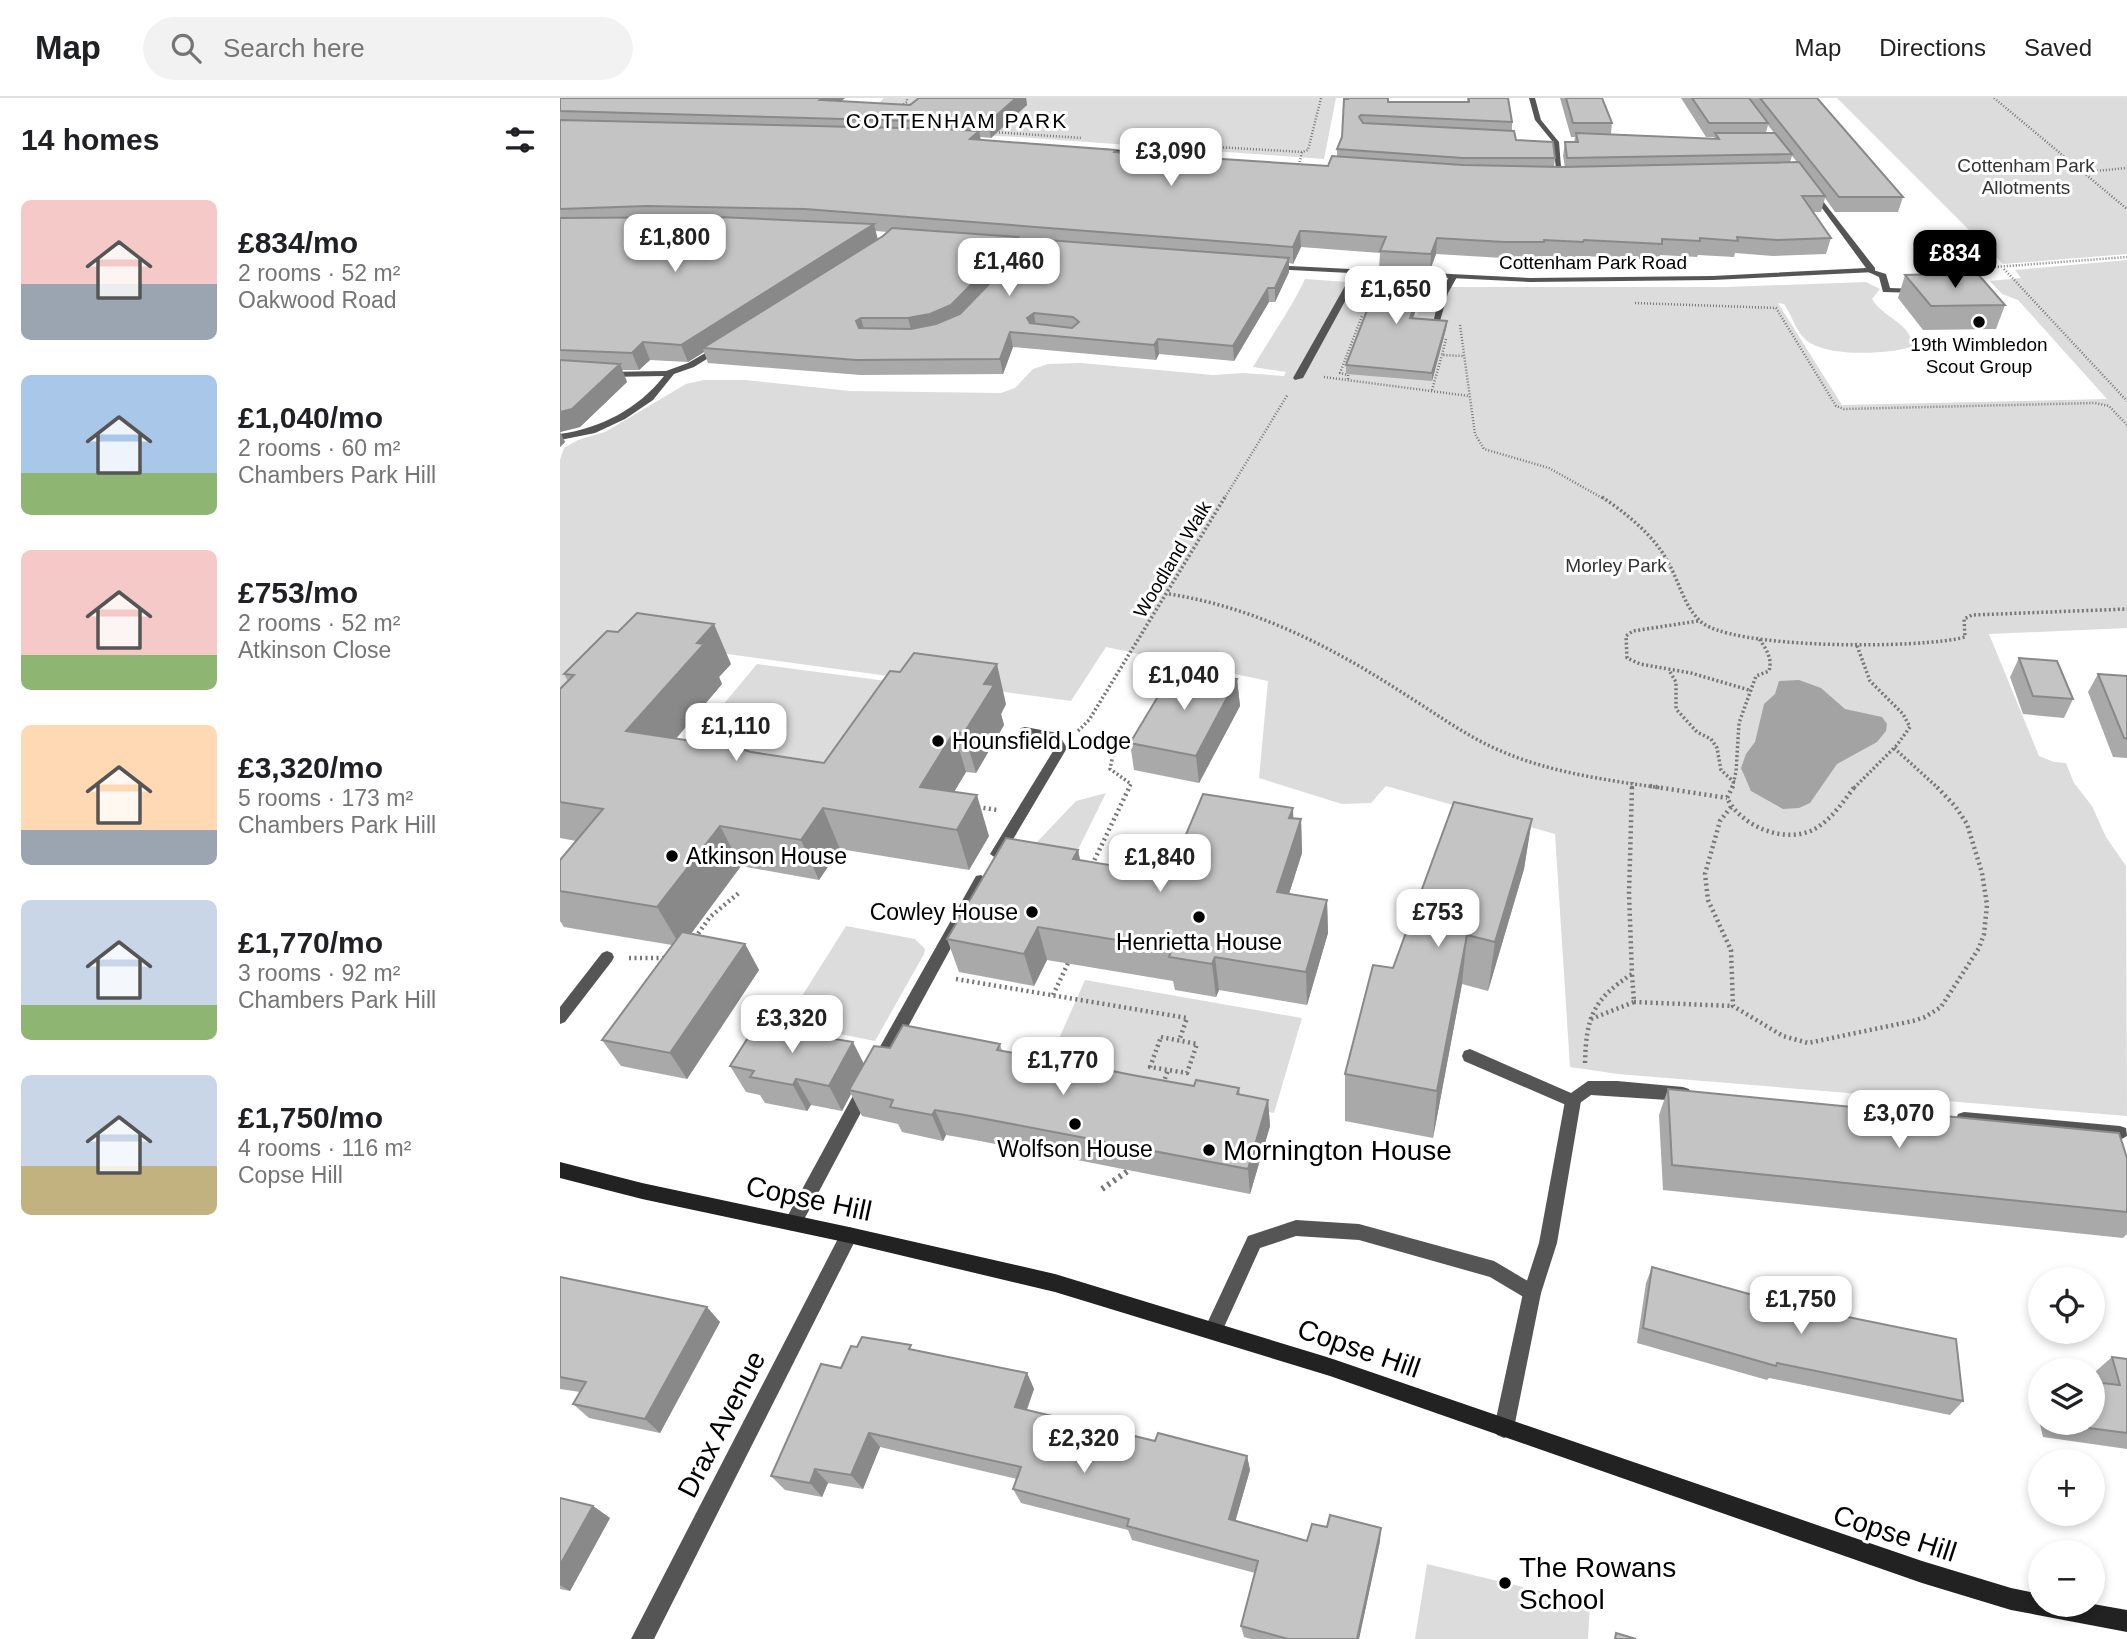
<!DOCTYPE html>
<meta charset="utf-8">
<style>
:root{--surface:#fff;--page:#f2f2f2;--text:#202124;--muted:#757577;--line:#e0e0e0;--accent:#000}
body{margin:0;font-family:Arial,sans-serif;background:var(--page);color:var(--text);height:100vh;display:flex;flex-direction:column;font-size:26px;white-space:nowrap}
*{box-sizing:border-box;margin:0}
p{font-size:23px;color:var(--muted)}
.icon{flex:none;width:38px;height:38px;fill:none;stroke:currentColor;stroke-width:2;stroke-linecap:round;stroke-linejoin:round}
.map{position:relative;flex:1;overflow:hidden}
.sheet{display:flex;flex-direction:column;background:var(--surface);width:560px}
.sheet>*{flex:none}
.buttons{position:absolute;left:1468px;top:1169px;display:grid;gap:14px}
.buttons a{display:grid;place-items:center;width:77px;height:77px;border-radius:50%;background:var(--surface);box-shadow:0 4px 10px #0003;font-size:35px}
.price{position:absolute;translate:-50% -60px;padding:0 16px;border-radius:14px;background:#fff;color:#222;font-size:23px;line-height:46px;filter:drop-shadow(0 2px 4px #0008)}
.price::after{content:'';position:absolute;left:50%;top:42px;width:21px;height:16px;margin-left:-10px;background:inherit;clip-path:polygon(0 0,100% 0,50% 100%)}
.price.current{background:var(--accent);color:#fff}
ul{padding:0;list-style:none}
li{display:flex;align-items:center;gap:21px;height:175px;padding:0 21px}
li span{display:grid;place-items:center;flex:none;width:196px;height:140px;border-radius:10px;color:#555}
li>.icon{margin-inline-start:auto}
span .icon{width:84px;height:84px;fill:#fffc;stroke-width:1}
li b{font-size:30px}
h2{display:flex;justify-content:space-between;align-items:center;height:84px;padding:0 21px;font-size:30px}
header{display:flex;align-items:center;gap:42px;box-sizing:border-box;height:98px;padding:0 35px;background:var(--surface);border-bottom:2px solid var(--line)}
header strong{font-size:33px}
nav{display:flex;gap:38px;margin-inline-start:auto;font-size:24px}
.search{width:490px;height:63px;background:var(--page);display:flex;align-items:center;gap:18px;box-sizing:border-box;padding:0 24px;border-radius:38px;color:var(--muted);font-size:26px}
main{display:flex;flex:1;min-height:0}
.map>svg:first-child{display:block}
.green{fill:#dcdcdc}
.water{fill:#a3a3a3}
.lines{fill:none;stroke-linecap:round;stroke-linejoin:round}
.path-far3{stroke:#777;stroke-width:2.5;stroke-dasharray:1 2;stroke-linecap:butt}
.path-far2{stroke:#777;stroke-width:3.5;stroke-dasharray:2 2.5;stroke-linecap:butt}
.path-far1{stroke:#777;stroke-width:4.5;stroke-dasharray:2 3.5;stroke-linecap:butt}
.path{stroke:#777;stroke-width:6;stroke-dasharray:2.5 4.5;stroke-linecap:butt}
.lane{fill:#555;fill-rule:evenodd}
.street{fill:#555;fill-rule:evenodd}
.secondary{fill:#222;fill-rule:evenodd}
.wall{fill:#a9a9a9;fill-rule:evenodd}
.shaded-wall{fill:#898989}
.building{fill:#c4c4c4;stroke:#898989;stroke-width:2;fill-rule:evenodd}
.poi-dot{fill:#000;stroke:#fff;stroke-width:2.5}
.labels{text-anchor:middle;stroke-width:6;stroke-linejoin:round;paint-order:stroke}
.far-park-label{font-size:19px;fill:#333;stroke:#fff}
.far-street-label{font-size:19px;fill:#000;stroke:#fff}
.far-poi-label{font-size:19px;fill:#000;stroke:#fff}
.far-quarter-label{font-size:21px;letter-spacing:2px;fill:#000;stroke:#fff}
.poi-label{font-size:23px;fill:#000;stroke:#fff;text-anchor:start}
.near-poi-label{font-size:28px;fill:#000;stroke:#fff;text-anchor:start}
.near-street-label{font-size:28px;fill:#000;stroke:#fff}
</style>
<header>
<strong>Map</strong>
<div class="search"><svg class="icon" aria-label="search" viewBox="0 0 24 24"><circle cx="10" cy="10" r="6"/><path d="M15 15l6 6"/></svg>Search here</div>
<nav><a>Map</a><a>Directions</a><a>Saved</a></nav>
</header>
<main>
<section class="sheet">
<h2>14 homes<svg class="icon" aria-label="filters" viewBox="0 0 24 24"><path d="M4 7h16M4 17h16"/><circle cx="9" cy="7" r="2"/><circle cx="15" cy="17" r="2"/></svg></h2>
<ul>
<li><span style="background:linear-gradient(#f6c9c9 60%,#9aa5b1 0)"><svg class="icon" aria-label="home" viewBox="0 0 24 24"><path d="M3 11l9-7 9 7M6 9v11h12V9"/></svg></span><div><b>£834/mo</b><p>2 rooms · 52 m²</p><p>Oakwood Road</p></div></li>
<li><span style="background:linear-gradient(#a9c7e8 70%,#8fb573 0)"><svg class="icon" aria-label="home" viewBox="0 0 24 24"><path d="M3 11l9-7 9 7M6 9v11h12V9"/></svg></span><div><b>£1,040/mo</b><p>2 rooms · 60 m²</p><p>Chambers Park Hill</p></div></li>
<li><span style="background:linear-gradient(#f6c9c9 75%,#8fb573 0)"><svg class="icon" aria-label="home" viewBox="0 0 24 24"><path d="M3 11l9-7 9 7M6 9v11h12V9"/></svg></span><div><b>£753/mo</b><p>2 rooms · 52 m²</p><p>Atkinson Close</p></div></li>
<li><span style="background:linear-gradient(#ffd9b3 75%,#9aa5b1 0)"><svg class="icon" aria-label="home" viewBox="0 0 24 24"><path d="M3 11l9-7 9 7M6 9v11h12V9"/></svg></span><div><b>£3,320/mo</b><p>5 rooms · 173 m²</p><p>Chambers Park Hill</p></div></li>
<li><span style="background:linear-gradient(#c9d6e8 75%,#8fb573 0)"><svg class="icon" aria-label="home" viewBox="0 0 24 24"><path d="M3 11l9-7 9 7M6 9v11h12V9"/></svg></span><div><b>£1,770/mo</b><p>3 rooms · 92 m²</p><p>Chambers Park Hill</p></div></li>
<li><span style="background:linear-gradient(#c9d6e8 65%,#c2b280 0)"><svg class="icon" aria-label="home" viewBox="0 0 24 24"><path d="M3 11l9-7 9 7M6 9v11h12V9"/></svg></span><div><b>£1,750/mo</b><p>4 rooms · 116 m²</p><p>Copse Hill</p></div></li>
</ul>
</section>
<div class="map">
<svg width="1567" height="1541" viewBox="0 0 1567 1541">
<rect width="100%" height="100%" fill="#fff"/>
<path class="green" d="M324 0H776L764 61 458 39 292 31Z
M1277 0H1567V156L1443 166Z
M1567 162V530L1429 536 1479 658 1494 664 1506 665 1514 685 1532 708 1546 739 1566 768 1567 1018 1058 976 1010 969 995 736 826 688 811 705 782 706 699 680 708 583 546 549 511 603 79 544 0 608V362L4 350 18 342 45 334 126 286 144 282H185L290 293 441 295 455 290 473 271 488 266 521 265 653 277 683 275 724 278 726 274 693 269C710 240 731 211 745 181L801 185 789 210 857 217 867 189H1166L1306 184 1320 191 1312 201C1323 220 1350 224 1353 248 1331 257 1259 260 1243 239 1235 230 1231 216 1224 206L1218 205 1282 307 1547 301 1458 202 1442 196 1430 183 1461 180 1455 172Z
M197 566 334 584 268 678 122 656Z
M546 695 509 770 460 762 516 703Z
M286 828 355 841 365 851 364 856 315 943 225 925Z
M525 882 742 920 714 1015 485 972Z
M867 1466 1030 1505 1028 1541H855Z"/>
<path class="water" d="M1239 582 1261 590 1285 611 1322 619 1327 626 1326 633 1317 644 1277 666 1250 705 1239 710 1223 711 1191 693 1181 670 1186 656 1195 644 1204 606 1215 596 1219 583Z"/>
<g class="lines">
<path class="path-far3" d="M1434 0 1567 111
M341 8 347 4V0
M433 34 522 40
M621 47 742 54 748 52 761 0
M739 67 742 54
M1525 74 1567 70
M1444 171 1567 303
M1369 174 1567 159
M1075 205 1216 210 1276 308 1284 311 1535 305 1549 308 1567 327
M900 227 915 336 924 351 989 370 1044 401
M886 241 882 257 903 258
M764 279 909 298
M788 281V277L780 275 802 218
M872 292 882 257
M664 401 728 296"/>
<path class="path-far2" d="M1042 399C1067 416 1095 438 1109 466 1119 484 1124 507 1139 522 1166 552 1364 551 1405 539L1404 521 1412 517 1567 511
M609 496C697 510 772 549 846 597 875 615 902 635 932 649 985 674 1045 682 1102 690
M1138 523 1073 533 1066 538 1067 560 1080 566 1131 575 1189 592
M1110 574 1116 584V611L1137 634 1151 641 1157 650 1161 672 1175 685
M518 633 529 622 665 399
M1334 650 1378 690
M553 657 550 671 571 686 569 690
M1072 690V684
M1172 690 1176 674 1179 625 1196 578 1209 573C1213 559 1205 550 1198 539
M1294 690 1337 647 1350 629 1343 616 1310 583 1296 545"/>
<path class="path-far1" d="M1090 688 1167 700
M1173 688 1167 700C1182 730 1229 748 1258 729 1273 719 1284 703 1295 688
M418 709 437 712
M1171 709 1160 723 1145 776 1148 802 1171 852 1173 908 1223 938 1248 945 1353 923 1365 919 1381 909 1419 850 1424 836 1427 807 1422 775 1407 726 1395 708 1376 688
M532 767 570 688
M135 840 150 819 180 794
M69 860H106
M396 881 627 920 619 943
M493 897 509 863
M1074 904 1173 908
M1031 921 1074 904 1072 876
M601 939 637 946 627 975 590 969Z
M1025 965C1026 920 1033 901 1072 876L1069 796 1072 688
M603 986 608 972"/>
<path class="path" d="M542 1091 572 1070"/>
<path class="lane" d="M1310 171 1326 176 1330 190 1359 191 1363 193 1359 195 1323 194 1319 179 1306 173Z
M794 172 801 174 743 280 735 282 733 280Z
M890 177 897 179 888 195 880 223 873 225 880 195Z
M910 951 1011 995 1028 983H1057L1123 989 1129 991 1131 996 1129 1001 1123 1003 1031 997 1013 1010 904 963 902 958 904 953Z
M1404 1014 1560 1028 1566 1030 1567 1038 1560 1042 1404 1028 1398 1026 1396 1021 1398 1016Z
M736 1122 799 1126 934 1163 978 1189 981 1195 978 1201 972 1204 930 1179 799 1142 736 1138 700 1150 660 1238 653 1241 646 1238 644 1232 688 1138Z"/>
<path class="street" d="M969 0H975L981 22 999 44 1002 81 997 80 993 44 975 22Z
M538 50 602 55 605 57 602 59 536 53Z
M1252 89 1315 170V174L1153 182 970 184 710 171 706 169 710 167 970 180 1153 178 1306 170 1248 91Z
M159 247 166 249 134 269 114 276 93 302 65 321 35 335 0 342V336C41 330 78 311 104 278L46 279 42 276 43 274 106 273 128 265Z
M465 629 498 635 507 650 442 760 437 761 430 756 495 650 490 641 461 636 459 633 461 630Z
M421 777 428 782 325 971 319 973 313 971 311 966 313 961 416 778Z
M47 853 52 855 54 859 52 863 5 924 0 926V909L42 855Z
M306 983 312 985 314 990 239 1131 233 1133 227 1131 224 1125 227 1119 300 985Z
M1013 996 1019 998 1021 1003 997 1145 981 1195 954 1330 951 1337 944 1340 937 1337 934 1330 963 1195 979 1145 1005 1003 1007 998Z
M289 1129 295 1131 298 1137 295 1143 94 1541H71L283 1131Z"/>
<path class="secondary" d="M0 1064 82 1085 289 1129 495 1176 770 1260 1362 1463 1451 1490 1480 1496V1507L1533 1506 1567 1512V1534L1451 1512 1362 1485 770 1278 495 1194 289 1145 82 1101 0 1080Z"/>
</g>
<path class="wall" d="M0 0H285L280 4 350 7 359 0H466L467 7 431 40 420 39V42L555 52 556 54 768 68 777 58V51L782 39 784 1 829 0V4H907V0H948L952 24V33L956 42 995 60 994 69H1005L1003 58 1005 44H1014L1015 39H1011L1000 0H1042L1052 25 1051 36 1154 41V39H1146L1121 0H1257L1343 99 1338 114H1275L1265 100 1261 114H1253L1271 140 1266 156 1213 158 1175 155 1174 159 1138 157 1137 159 1100 157 1099 162 1022 158 1021 160 982 158V161L943 160 876 156 870 172 819 170 820 155 741 149 733 166 729 165V174L715 204H709L674 263 599 256 596 262 453 249 443 276 301 277 148 265 144 254 128 264 90 262 79 272H62L67 284 20 329 0 334 5 344 0 349ZM1208 27 1214 35H1206ZM1232 58 1237 64H1230ZM315 133 328 134 318 142ZM459 144 469 145 460 153Z
M1345 177 1445 207 1436 231 1363 232 1338 200Z
M867 182 853 220 887 223 886 231 872 283 786 276V267L808 210 803 209V201Z
M1459 560 1513 601 1504 620 1463 616 1450 579Z
M171 566 159 579 162 586 116 641 264 665 446 606 441 616 444 627 416 675 406 674 394 694 429 738 409 772 280 751 259 782 181 768 131 836 185 846 199 872 127 981 61 968 42 942 112 847 4 829 0 823V762L16 743 0 740V591L8 583 4 576Z
M1538 576 1567 578V660L1553 659 1528 594Z
M677 581 680 608 639 685 574 672 570 645Z
M733 720 741 721 742 755 729 796 767 802 768 835 747 907 659 892 656 899 615 892 613 883 487 862 474 888 399 874 387 841 518 752 520 763 609 777Z
M972 721 964 771 928 893 902 886 873 1040 785 1023V976L833 870Z
M269 940 304 966 330 950 440 946 442 953 500 963 544 965 546 972 634 988 679 990 680 996 708 1002 710 1028 690 1096 415 1042 386 1037 383 1043 342 1034 338 1026 302 1018 291 996 282 1013 251 1007 247 1013 205 1005 200 997 186 994 170 968Z
M1108 991 1567 1060V1136L1563 1140 1103 1092 1099 1017Z
M1092 1169 1403 1303 1390 1317 1209 1280 1207 1282 1077 1245 1086 1185Z
M0 1179 160 1224 100 1335 29 1320 13 1306 20 1294 0 1291Z
M297 1249 355 1252 467 1275 474 1291 467 1312 595 1343 687 1358 690 1372 675 1423 747 1443H820L799 1541H691L684 1539 681 1528 695 1475 572 1442 568 1432 461 1405 453 1391 457 1381 320 1349 303 1391 268 1385 262 1399 225 1392 211 1378 281 1270Z
M1552 1259 1567 1261V1351L1483 1339 1472 1293 1480 1284V1325H1533L1539 1285 1536 1273Z
M0 1400 33 1408 50 1420 10 1493 0 1491Z"/>
<path class="shaded-wall" d="M263 0H285L263 17 260 2Z
M456 0H466L467 7 431 40 428 25Z
M419 33 422 48 410 41Z
M314 126 318 142 143 250 144 254 128 264 121 247Z
M740 133 741 149 733 166V149Z
M458 139 460 153 394 222 352 235 348 220Z
M877 140 876 156 870 172 871 156Z
M729 160V174L715 204V190Z
M867 174V182L850 228V220Z
M708 190 709 204 674 263 673 248Z
M474 215 476 229 469 234 467 220Z
M301 220 305 235 300 238 296 223Z
M887 223 886 231 872 283V275Z
M450 234 453 249 443 276 440 261Z
M598 241 599 256 596 262 594 247Z
M83 244 90 262 79 272 72 255Z
M60 266 67 284 20 329 0 334 5 344 0 349V314Z
M154 526 171 566 159 579 162 586 88 673 66 633 137 545Z
M437 566 446 606 441 616 444 627 416 675 404 635 424 586Z
M677 581 680 608 639 685 636 658Z
M394 634 406 674 373 729 360 689Z
M417 697 429 738 409 772 397 732Z
M263 710 280 751 259 782 241 742Z
M733 710 734 743 741 721 742 755 719 827 717 794 729 720Z
M972 721 964 771 928 893 935 844Z
M160 728 181 768 121 849 97 809Z
M518 752 525 785 513 761Z
M767 802 768 835 747 907 746 874Z
M478 829 487 862 474 888 464 856Z
M907 837 902 886 873 1040 877 993Z
M185 846 199 872 127 981 110 955Z
M655 859 659 892 656 899 652 866Z
M265 933 278 959 262 939Z
M293 944 306 970 289 992 291 996 282 1013 269 988Z
M236 981 251 1007 247 1013 233 987Z
M708 1002 710 1028 690 1096 688 1071Z
M375 1012 386 1037 383 1043 372 1017Z
M147 1209 160 1224 100 1335 85 1321Z
M467 1275 474 1291 462 1324 455 1309Z
M309 1335 320 1349 303 1391 291 1377Z
M687 1358 690 1372 672 1435 669 1421Z
M255 1371 268 1385 262 1399 250 1385Z
M33 1408 50 1420 10 1493 0 1487V1467Z
M821 1430 820 1443 799 1541H797Z"/>
<path class="building" d="M0 0H263L260 2 350 7 359 0H456L428 25 0 13Z
M788 0H828V4H909V0H948L952 24 801 17 799 19 803 25 954 33 956 42 993 44 995 60H903L777 51 782 39 784 1H788Z
M1006 0H1042L1052 25H1013Z
M1132 0H1189L1208 25H1149Z
M1200 0H1257L1343 99H1279Z
M0 22 381 31 419 33 410 41 555 52 554 54 768 68 772 58 903 67 1002 69 1239 64 1265 98H1242L1271 140 1217 142 1177 139 1178 143 1140 140V143L1102 141V146L1024 142 1023 144 984 142V144H944L877 140 871 156 820 153 826 139 745 133H740L733 149 245 111 87 108 0 111Z
M1016 35 1159 41 1155 35H1215L1232 56 1007 60 1005 44H1018Z
M158 119 314 126 121 247 83 244 72 255 0 252V120Z
M332 130 458 139 391 207 370 216 348 220H301L296 223 299 230 351 231 376 226 400 216 473 141 729 160 715 190H708L673 248 598 241 594 247 450 234 440 261 296 262 143 250 323 138ZM474 215 513 219 519 224 512 230 470 225 467 220Z
M816 171 867 174 850 220 887 223 872 275 786 267 811 202 803 201Z
M1417 175 1445 207 1371 208 1345 177Z
M0 262 60 266 12 311 0 314Z
M77 515 154 526 137 545 144 546 66 633 145 645 159 641 171 643 174 649 191 654 264 665 330 573 340 574 354 555 437 566 424 586 434 587 404 635 394 634 360 689 417 697 397 732 263 710 241 742 160 728 97 809 0 793V762L43 711 0 704V591L14 577 4 576 47 533 58 534Z
M1459 560 1497 563 1513 601 1473 598Z
M615 570 677 581 636 658 570 645Z
M1538 576 1567 578V641L1564 640Z
M643 696 733 710 729 720 741 721 717 794 767 802 746 874 655 859 652 866 609 859 612 851 478 829 464 856 387 841 446 740 518 752 513 761 609 777Z
M894 704 972 721 935 844 907 837 877 993 785 976 813 867 833 870Z
M122 834 185 846 110 955 42 942Z
M222 925 265 933 262 939 293 944 269 988 236 981 233 987 190 979 194 973 170 968 196 927 219 932Z
M343 927 440 946 437 952 500 963 502 957 544 965 542 971 572 977 634 988 636 982 679 990 677 996 708 1002 688 1071 405 1017 375 1012 372 1017 330 1009 333 1002 289 992 314 948 330 950Z
M1108 991 1559 1035 1567 1060V1114L1112 1067Z
M1092 1169 1229 1207 1396 1241 1403 1303 1217 1265 1216 1268 1083 1230Z
M0 1179 147 1209 85 1321 13 1306 26 1284 0 1279Z
M302 1239 351 1247 349 1251 467 1275 455 1309 595 1343 598 1335 687 1358 669 1421 747 1443 752 1426 767 1429 770 1417 821 1430 797 1541H728L681 1528 698 1463 567 1428 569 1421 453 1391 461 1369 309 1335 291 1377 255 1371 250 1385 211 1378 261 1266 281 1270 291 1248 297 1249Z
M1552 1259 1567 1261V1335L1498 1326V1325H1533V1284L1560 1287Z
M0 1400 33 1408 0 1467Z
M1056 1535 1076 1541H1055Z"/>
<g class="poi-dot">
<circle cx="1419" cy="224" r="7"/>
<circle cx="378" cy="643" r="7"/>
<circle cx="112" cy="758" r="7"/>
<circle cx="472" cy="814" r="7"/>
<circle cx="639" cy="819" r="7"/>
<circle cx="515" cy="1026" r="7"/>
<circle cx="649" cy="1052" r="7"/>
<circle cx="945" cy="1485" r="7"/>
</g>
<g class="labels">
<g class="far-park-label">
<text x="1466" y="74">Cottenham Park<tspan x="1466" dy="22">Allotments</tspan></text>
<text x="1056" y="474">Morley Park</text>
</g>
<g class="far-street-label">
<text x="1033" y="171">Cottenham Park Road</text>
<text transform="translate(612 461) rotate(-59)" y="7">Woodland Walk</text>
</g>
<g class="far-poi-label">
<text x="1419" y="253">19th Wimbledon<tspan x="1419" dy="22">Scout Group</tspan></text>
</g>
<g class="far-quarter-label">
<text x="397" y="30">COTTENHAM PARK</text>
</g>
<g class="poi-label">
<text x="392" y="651">Hounsfield Lodge</text>
<text x="126" y="766">Atkinson House</text>
<text x="458" y="822" text-anchor="end">Cowley House</text>
<text x="639" y="852" text-anchor="middle">Henrietta House</text>
<text x="515" y="1059" text-anchor="middle">Wolfson House</text>
</g>
<g class="near-poi-label">
<text x="663" y="1062">Mornington House</text>
<text x="959" y="1479">The Rowans<tspan x="959" dy="32">School</tspan></text>
</g>
<g class="near-street-label">
<text transform="translate(249 1100) rotate(12)" y="10">Copse Hill</text>
<text transform="translate(799 1250) rotate(19)" y="10">Copse Hill</text>
<text transform="translate(161 1326) rotate(-63)" y="10">Drax Avenue</text>
<text transform="translate(1335 1435) rotate(18)" y="10">Copse Hill</text>
</g>
</g>
</svg>
<div class="buttons">
<a><svg class="icon" aria-label="locate" viewBox="0 0 24 24"><circle cx="12" cy="12" r="6"/><path d="M12 2v4M12 18v4M2 12h4M18 12h4"/></svg></a>
<a><svg class="icon" aria-label="layers" viewBox="0 0 24 24"><path d="M12 4l9 5-9 5-9-5zM3 14l9 5 9-5"/></svg></a>
<a>+</a>
<a>−</a>
</div>
<b class="price" style="left:611px;top:90px">£3,090</b>
<b class="price" style="left:115px;top:176px">£1,800</b>
<b class="price current" style="left:1395px;top:192px">£834</b>
<b class="price" style="left:449px;top:200px">£1,460</b>
<b class="price" style="left:836px;top:228px">£1,650</b>
<b class="price" style="left:624px;top:614px">£1,040</b>
<b class="price" style="left:176px;top:665px">£1,110</b>
<b class="price" style="left:600px;top:796px">£1,840</b>
<b class="price" style="left:878px;top:851px">£753</b>
<b class="price" style="left:232px;top:957px">£3,320</b>
<b class="price" style="left:503px;top:999px">£1,770</b>
<b class="price" style="left:1339px;top:1052px">£3,070</b>
<b class="price" style="left:1241px;top:1238px">£1,750</b>
<b class="price" style="left:524px;top:1377px">£2,320</b>
</div>
</main>
